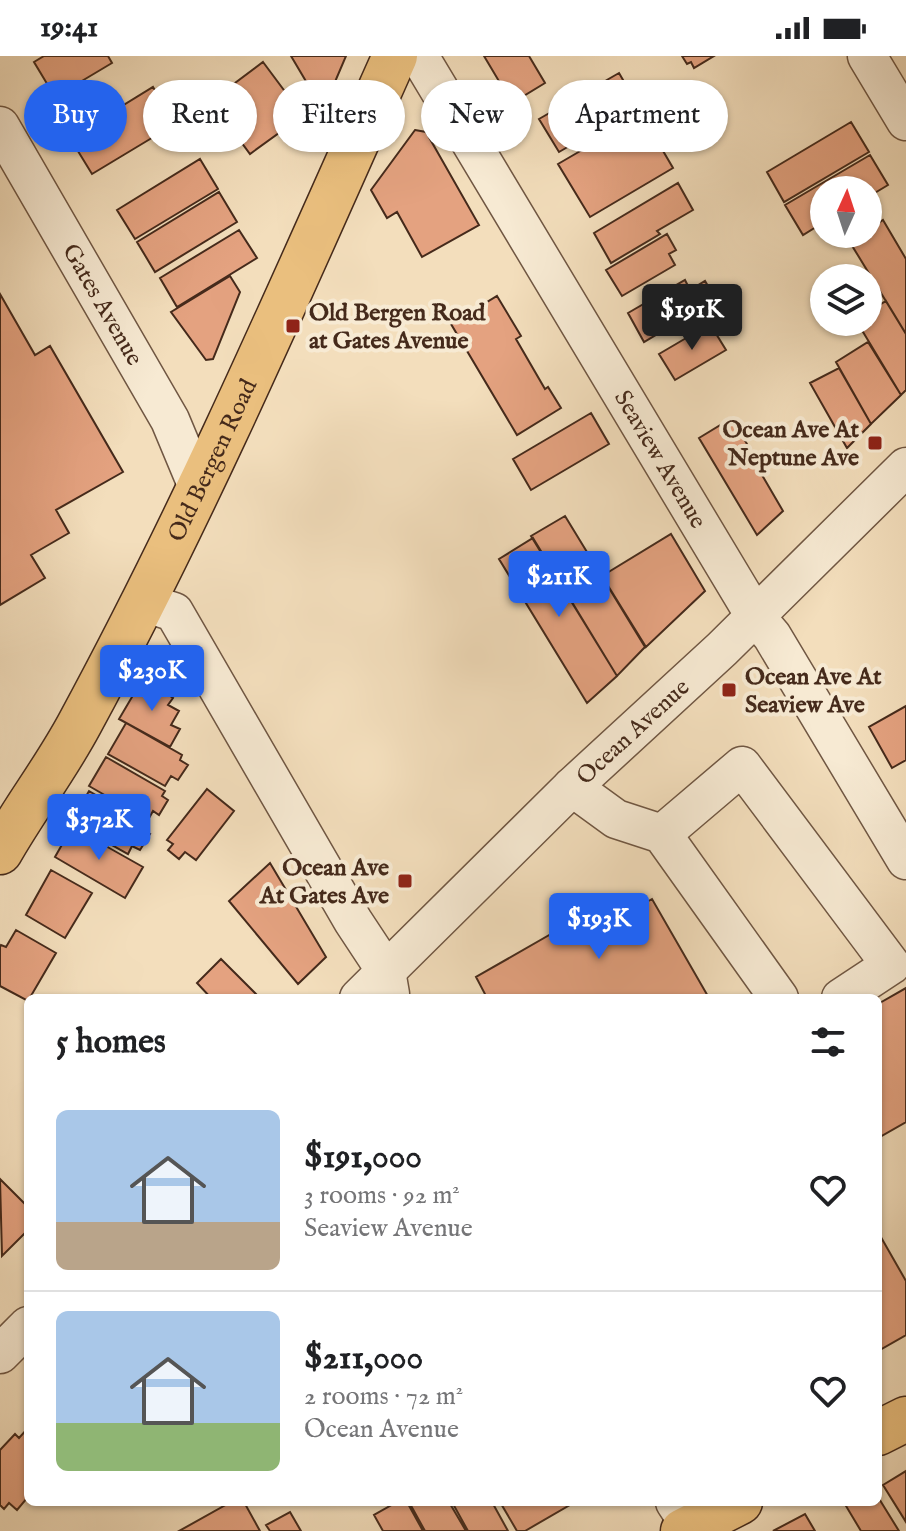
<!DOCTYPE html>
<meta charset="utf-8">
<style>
:root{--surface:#fff;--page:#f6f6f6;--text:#202124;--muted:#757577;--line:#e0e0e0;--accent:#2563eb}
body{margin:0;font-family:"IM FELL English",serif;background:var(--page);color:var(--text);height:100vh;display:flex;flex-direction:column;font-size:30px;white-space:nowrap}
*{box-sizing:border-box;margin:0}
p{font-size:26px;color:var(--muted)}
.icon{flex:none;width:44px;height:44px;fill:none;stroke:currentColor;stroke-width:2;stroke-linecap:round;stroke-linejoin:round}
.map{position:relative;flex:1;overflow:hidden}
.side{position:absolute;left:24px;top:938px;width:858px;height:512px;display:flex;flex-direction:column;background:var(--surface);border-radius:12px;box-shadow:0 2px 6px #0004}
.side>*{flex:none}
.guide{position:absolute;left:24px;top:24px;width:858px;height:72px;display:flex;gap:16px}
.needle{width:52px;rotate:3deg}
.fabs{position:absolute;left:810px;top:120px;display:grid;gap:16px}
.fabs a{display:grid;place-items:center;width:72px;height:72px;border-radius:50%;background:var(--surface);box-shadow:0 2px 6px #0004;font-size:40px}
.price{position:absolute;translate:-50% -68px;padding:0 18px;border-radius:8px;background:var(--accent);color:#fff;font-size:26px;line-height:52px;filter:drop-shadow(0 2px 4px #0008)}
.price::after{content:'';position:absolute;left:50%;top:48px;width:24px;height:18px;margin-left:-12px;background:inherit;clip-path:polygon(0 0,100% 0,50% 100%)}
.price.selected{background:#222;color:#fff}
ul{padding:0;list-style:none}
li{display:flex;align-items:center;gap:24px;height:200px;padding:0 32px}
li+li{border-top:2px solid var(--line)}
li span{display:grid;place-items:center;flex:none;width:224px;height:160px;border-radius:12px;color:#555}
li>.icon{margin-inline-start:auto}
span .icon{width:96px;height:96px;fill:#fffc;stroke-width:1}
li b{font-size:34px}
h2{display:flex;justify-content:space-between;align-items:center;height:96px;padding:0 32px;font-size:34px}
.tag{padding:0 28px;border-radius:36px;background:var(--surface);box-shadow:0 2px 6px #0004;font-size:28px;line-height:72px}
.tag.selected{background:var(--accent);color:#fff}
.status{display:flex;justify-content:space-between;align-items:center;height:56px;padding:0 40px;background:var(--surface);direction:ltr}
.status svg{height:22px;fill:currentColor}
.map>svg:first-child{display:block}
.building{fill:#e4a280;stroke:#452a1b;stroke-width:2}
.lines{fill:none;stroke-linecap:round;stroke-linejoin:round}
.minor-casing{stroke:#705743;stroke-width:41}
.major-casing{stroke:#452a1b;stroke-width:47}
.minor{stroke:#f7ead3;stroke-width:38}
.major{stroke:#eabf7e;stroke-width:44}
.poi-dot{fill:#8f2418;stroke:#f7ead3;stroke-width:3}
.labels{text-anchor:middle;stroke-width:8;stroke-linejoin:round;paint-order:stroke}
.street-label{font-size:24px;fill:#452a1b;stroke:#f7ead3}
.poi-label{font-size:24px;font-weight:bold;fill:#452a1b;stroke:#f7ead3;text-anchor:start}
</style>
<div class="status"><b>19:41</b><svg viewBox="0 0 49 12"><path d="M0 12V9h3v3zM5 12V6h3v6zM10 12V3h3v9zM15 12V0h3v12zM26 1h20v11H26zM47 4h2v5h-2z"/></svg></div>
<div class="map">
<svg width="906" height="1475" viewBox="0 0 906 1475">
<rect width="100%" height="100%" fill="#f3debc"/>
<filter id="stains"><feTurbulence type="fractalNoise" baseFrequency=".0025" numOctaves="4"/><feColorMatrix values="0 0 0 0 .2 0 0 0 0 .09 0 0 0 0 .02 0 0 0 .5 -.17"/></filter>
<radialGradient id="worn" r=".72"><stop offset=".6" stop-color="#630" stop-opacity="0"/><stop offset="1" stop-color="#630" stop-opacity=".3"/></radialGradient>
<path class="building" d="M44 0H108L112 7 55 41 34 6Z
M291 0H346L323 54Z
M484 0H529L545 27 512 47Z
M682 0H714L694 12 691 6 687 8Z
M263 6 295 49 275 64 283 74 250 98 211 45Z
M619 17 638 50 559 96 539 63Z
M153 31 175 68 92 118 70 82Z
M642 59 673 112 590 161 558 108Z
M851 66 869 96 784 146 767 116Z
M415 74 426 76 479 169 422 201 397 156 387 162 371 134Z
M870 99 888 129 868 141V134H824V166L803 179 785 149Z
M200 103 218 133 135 183 117 154Z
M678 127 693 154 657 175 660 178 611 207 594 177Z
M219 136 237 166 155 216 137 186Z
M883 164 906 203V278L851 188 858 184 856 181 868 178V174Z
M239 174 257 202 177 251 160 222Z
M667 178 676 194 669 198 675 209 622 240 606 214Z
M230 220 240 236 213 303 206 304 171 256Z
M685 224 690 234 705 225 712 237 697 246 701 252 644 286 628 257Z
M0 238 35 299 50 290 123 416 56 454 69 477 31 499 45 522 0 549Z
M497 240 521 280 516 283 545 333 548 331 561 352 517 379 451 268Z
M886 245 906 278V334L901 339 857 266H868V256Z
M710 268 726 294 675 324 659 298Z
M868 286 901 339 871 368 836 306Z
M839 312 871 368 847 392 810 327Z
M591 357 609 388 531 434 513 403Z
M732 362 747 388 745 390 783 455 757 479 699 382Z
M565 460 645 591 617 620 531 480Z
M671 478 705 535 646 591 602 520Z
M533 482 617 620 587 647 499 503Z
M142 624 167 635 166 637 173 642 168 649 179 655 171 669 180 673 170 691 119 663Z
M906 650V704L892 712 869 671Z
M126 667 182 699 180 704 188 709 178 724 171 720 165 730 108 698Z
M106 701 165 735 162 740 168 744 159 759 153 755 148 764 89 730Z
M207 733 234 755 196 804 185 796 179 803 168 794 173 788 167 784Z
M89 735 145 768 142 774 150 778 140 794 132 790 128 798 71 766Z
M72 771 143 811 125 842 55 801Z
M270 807 326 901 298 928 229 845Z
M51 814 92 837 65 882 26 859Z
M612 843 622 860 652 843 709 942H478L485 938 476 921Z
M16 874 56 897 28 945 0 930V891L1 889 6 891Z
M221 903 260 942H211L197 927Z
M906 932V1066L878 1082V948Z
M0 1123 28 1151V1174L2 1200Z
M878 1176 906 1225V1279L878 1295Z
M28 1372V1441L17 1454 9 1447 4 1453 0 1449V1394L15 1378 19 1382Z
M906 1415V1466L883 1429Z
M878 1441 899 1475H861L846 1450 854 1446H878Z
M231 1446H244L260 1475H179Z
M397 1446H407L423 1475H383L374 1459Z
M409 1446H449L466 1475H425Z
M452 1446H492L508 1475H468Z
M500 1446H575L525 1475H517Z
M290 1456 301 1475H270L266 1469Z
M805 1458 815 1475H773Z"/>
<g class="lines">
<g class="minor-casing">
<g id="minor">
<path id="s1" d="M419 0 755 560 772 580 906 804"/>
<path d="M867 0 906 65"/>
<path id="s2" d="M0 70 170 364 198 431"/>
<path d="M143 546 174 556 353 865 386 915 390 938"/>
<path d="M572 731 616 763 662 778 779 942"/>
<path d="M662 778 742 710 891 909 841 942"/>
<path id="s3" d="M359 942 572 731 722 593 906 411"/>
<path d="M0 1298 28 1270"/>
<path d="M675 1446 694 1475"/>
</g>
</g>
<g class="major-casing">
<g id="major">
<path id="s4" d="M0 796C25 752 56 712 80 667 197 451 295 224 395 0"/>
<path d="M878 1377 906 1363"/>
<path d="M683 1475 740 1446"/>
</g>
</g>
<use href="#minor" class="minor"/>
<use href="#major" class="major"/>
</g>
<g class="poi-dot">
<rect x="285" y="262" width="16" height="16" rx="4"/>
<rect x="867" y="379" width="16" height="16" rx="4"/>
<rect x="721" y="626" width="16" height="16" rx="4"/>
<rect x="397" y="817" width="16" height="16" rx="4"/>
</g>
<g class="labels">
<g class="street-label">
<text dy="8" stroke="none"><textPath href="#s2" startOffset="206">Gates Avenue</textPath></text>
<text dy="8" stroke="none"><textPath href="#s1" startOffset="470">Seaview Avenue</textPath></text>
<text dy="8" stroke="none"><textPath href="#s4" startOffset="446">Old Bergen Road</textPath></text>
<text dy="8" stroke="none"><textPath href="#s3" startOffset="382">Ocean Avenue</textPath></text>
</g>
<g class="poi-label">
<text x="309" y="264">Old Bergen Road<tspan x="309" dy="28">at Gates Avenue</tspan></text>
<text x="859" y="381" text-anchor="end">Ocean Ave At<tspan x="859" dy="28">Neptune Ave</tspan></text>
<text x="745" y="628">Ocean Ave At<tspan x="745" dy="28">Seaview Ave</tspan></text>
<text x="389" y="819" text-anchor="end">Ocean Ave<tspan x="389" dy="28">At Gates Ave</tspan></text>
</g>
</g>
<rect width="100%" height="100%" filter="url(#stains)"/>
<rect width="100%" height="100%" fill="url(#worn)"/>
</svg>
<div class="fabs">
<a><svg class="needle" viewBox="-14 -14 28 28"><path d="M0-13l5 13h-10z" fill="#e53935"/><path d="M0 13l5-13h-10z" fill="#757577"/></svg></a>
<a><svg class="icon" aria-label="layers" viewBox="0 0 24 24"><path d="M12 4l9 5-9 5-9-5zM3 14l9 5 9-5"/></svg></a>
</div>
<b class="price selected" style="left:692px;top:296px">$191K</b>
<b class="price" style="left:559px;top:563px">$211K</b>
<b class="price" style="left:152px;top:657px">$230K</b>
<b class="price" style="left:99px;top:806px">$372K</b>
<b class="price" style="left:599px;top:905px">$193K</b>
<div class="guide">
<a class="tag selected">Buy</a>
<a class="tag">Rent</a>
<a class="tag">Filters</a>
<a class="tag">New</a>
<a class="tag">Apartment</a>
</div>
<section class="side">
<h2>5 homes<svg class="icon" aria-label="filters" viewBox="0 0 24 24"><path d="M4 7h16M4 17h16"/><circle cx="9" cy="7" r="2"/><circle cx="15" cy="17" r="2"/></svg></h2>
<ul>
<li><span style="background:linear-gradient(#a9c7e8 70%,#b9a48a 0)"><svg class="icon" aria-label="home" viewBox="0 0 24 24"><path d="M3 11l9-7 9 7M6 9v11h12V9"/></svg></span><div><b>$191,000</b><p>3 rooms · 92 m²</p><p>Seaview Avenue</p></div><svg class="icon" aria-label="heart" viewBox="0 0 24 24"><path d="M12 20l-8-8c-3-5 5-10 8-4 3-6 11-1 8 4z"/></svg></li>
<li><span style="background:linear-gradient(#a9c7e8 70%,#8fb573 0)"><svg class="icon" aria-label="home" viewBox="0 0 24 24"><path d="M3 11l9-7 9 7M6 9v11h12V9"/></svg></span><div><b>$211,000</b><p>2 rooms · 72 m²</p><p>Ocean Avenue</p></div><svg class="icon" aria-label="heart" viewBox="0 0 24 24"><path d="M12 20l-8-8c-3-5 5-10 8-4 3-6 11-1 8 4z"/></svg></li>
</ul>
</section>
</div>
